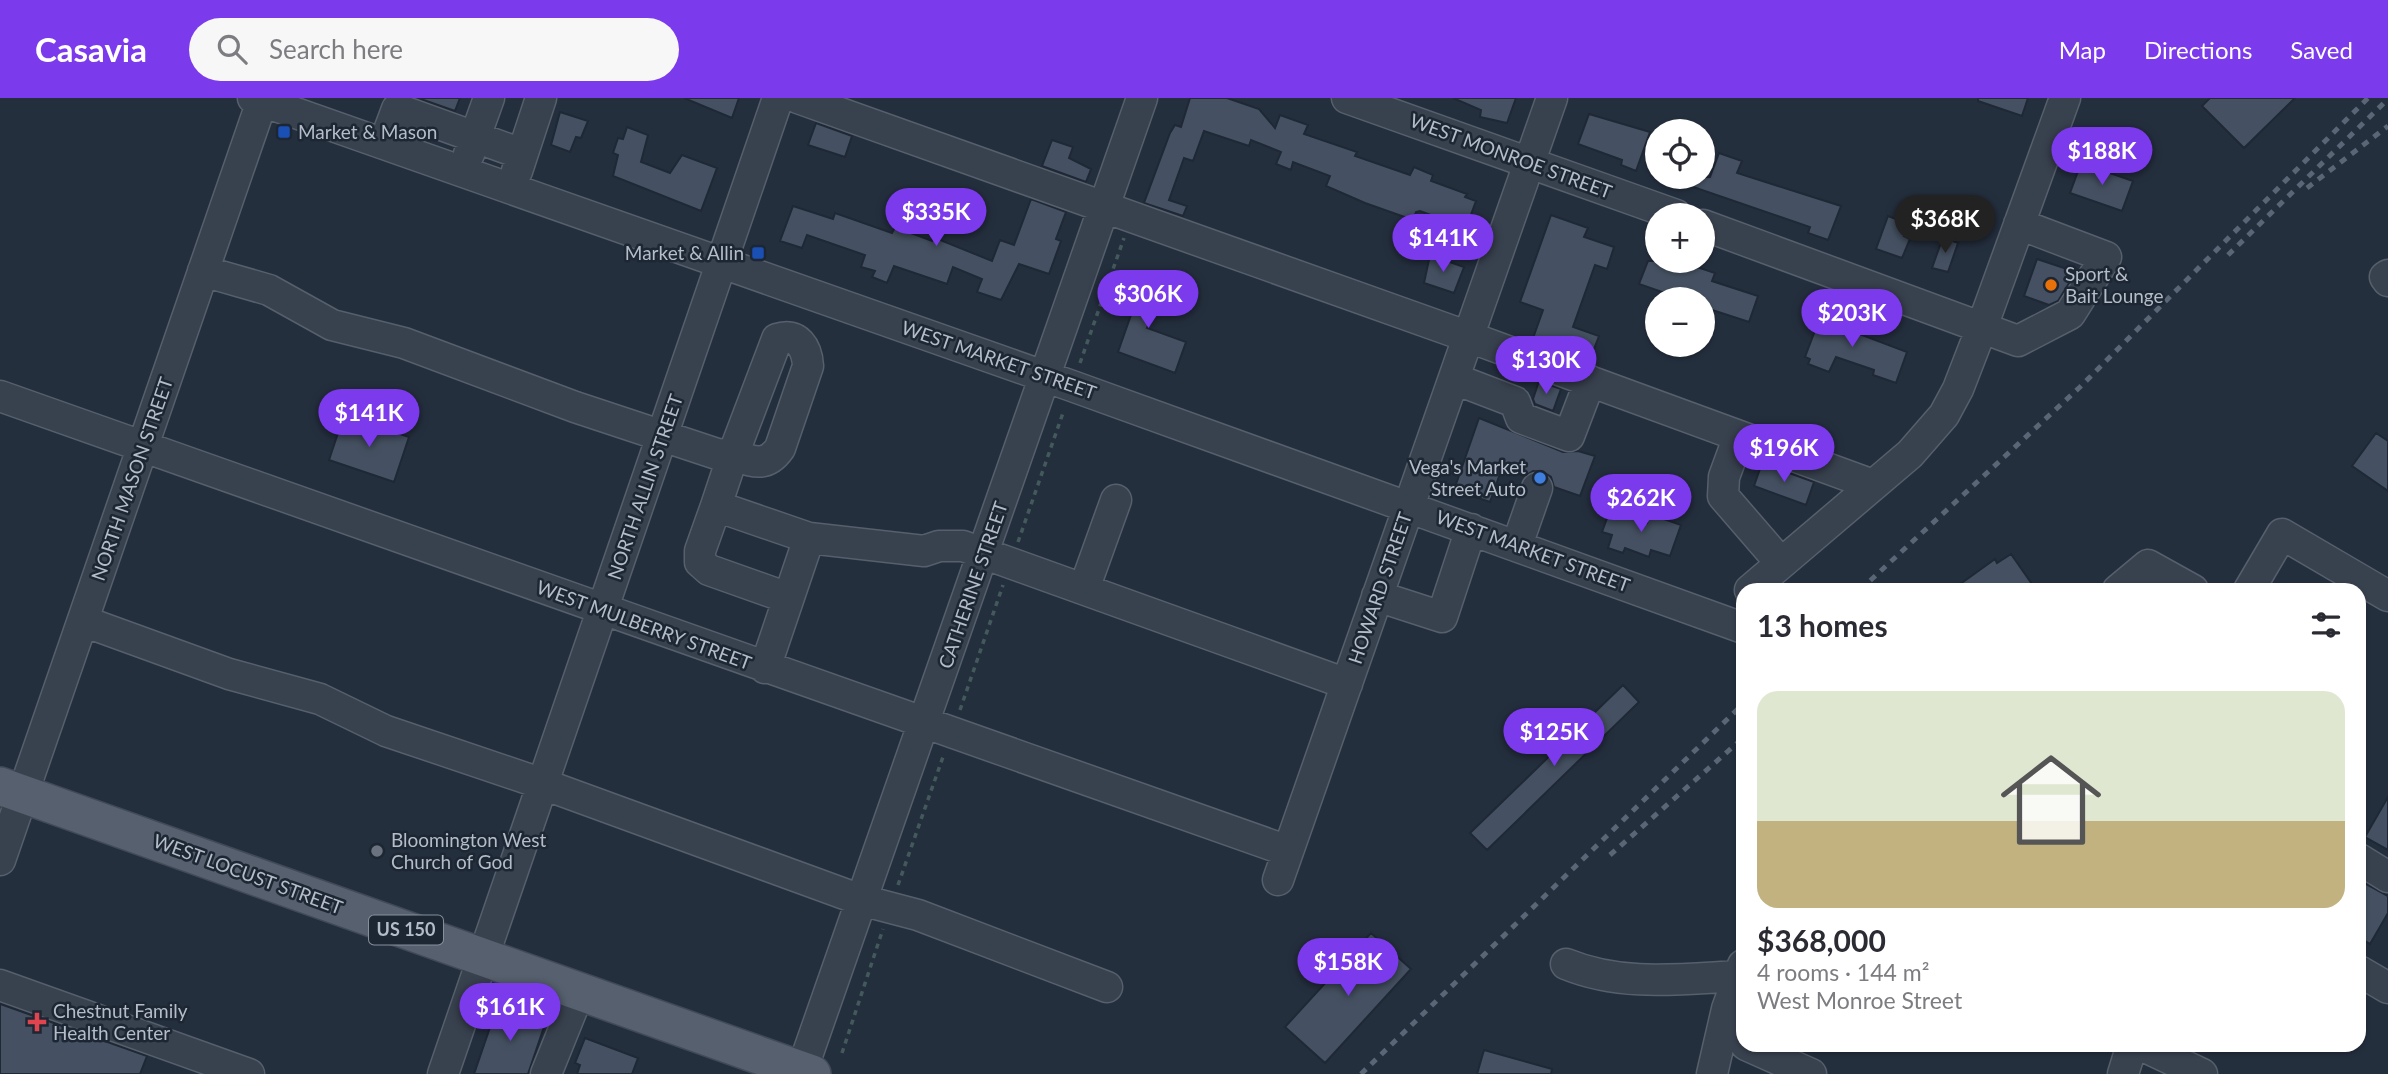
<!DOCTYPE html>
<meta charset="utf-8">
<style>
:root{--surface:#fff;--page:#f7f7f7;--text:#2b2b33;--muted:#7c7c81;--accent:#7c3aed}
body{margin:0;font-family:Lato,sans-serif;background:var(--page);color:var(--text);height:100vh;display:flex;flex-direction:column;font-size:26px;white-space:nowrap}
*{box-sizing:border-box;margin:0}
p{font-size:23px;color:var(--muted)}
.icon{flex:none;width:38px;height:38px;fill:none;stroke:currentColor;stroke-width:2;stroke-linecap:round;stroke-linejoin:round}
.map{position:relative;flex:1;overflow:hidden}
.side{position:absolute;left:1736px;top:485px;width:630px;height:469px;display:flex;flex-direction:column;background:var(--surface);border-radius:21px;box-shadow:0 2px 5px #0004}
.side>*{flex:none}
.fabs{position:absolute;left:1645px;top:21px;display:grid;gap:14px}
.fabs a{display:grid;place-items:center;width:70px;height:70px;border-radius:50%;background:var(--surface);box-shadow:0 2px 5px #0004;font-size:35px}
.price{position:absolute;translate:-50% -60px;padding:0 16px;border-radius:24px;background:var(--accent);color:#fff;font-size:23px;line-height:46px;filter:drop-shadow(0 2px 4px #0008)}
.price::after{content:'';position:absolute;left:50%;top:42px;width:21px;height:16px;margin-left:-10px;background:inherit;clip-path:polygon(0 0,100% 0,50% 100%)}
.price.selected{background:#222;color:#fff}
ul{padding:0;list-style:none}
li{display:grid;align-content:center;gap:14px;height:371px;padding:0 21px}
li span{display:grid;place-items:center;height:217px;border-radius:21px;color:#555}
li>.icon{margin-inline-start:auto}
span .icon{width:126px;height:126px;fill:#fffc;stroke-width:1}
li b{font-size:30px}
h2{display:flex;justify-content:space-between;align-items:center;height:84px;padding:0 21px;font-size:30px}
header{display:flex;align-items:center;gap:42px;box-sizing:border-box;height:98px;padding:0 35px;background:var(--accent);color:#fff}
header strong{font-size:33px}
nav{display:flex;gap:38px;margin-inline-start:auto;font-size:24px}
.search{width:490px;height:63px;background:var(--page);display:flex;align-items:center;gap:18px;box-sizing:border-box;padding:0 24px;border-radius:38px;color:var(--muted);font-size:26px}
.map>svg:first-child{display:block}
.building{fill:#455162;stroke:#1f2835;stroke-width:2}
.lines{fill:none;stroke-linecap:round;stroke-linejoin:round}
.minor-casing{stroke:#565f6c;stroke-width:33}
.major-casing{stroke:#414a57;stroke-width:40}
.path{stroke:#44595c;stroke-width:3.5;stroke-dasharray:5 5;stroke-linecap:butt}
.minor{stroke:#38414e;stroke-width:30}
.major{stroke:#56606e;stroke-width:37}
.rail{stroke:#5a6575;stroke-width:5;stroke-dasharray:7 7;stroke-linecap:butt}
.transit-dot{fill:#1a4fb4;stroke:#1d2633;stroke-width:2.5}
.food-dot{fill:#e8710a;stroke:#1d2633;stroke-width:2.5}
.shop-dot{fill:#3f7fe0;stroke:#1d2633;stroke-width:2.5}
.worship-dot{fill:#6b7280;stroke:#1d2633;stroke-width:2.5}
.health-dot{fill:#e0444e;stroke:#1d2633;stroke-width:2.5}
.labels{text-anchor:middle;stroke-width:5;stroke-linejoin:round;paint-order:stroke}
.shield{fill:#1d2633;stroke:#878f9c;stroke-width:2}
.shield-label{font-size:18px;font-weight:bold;fill:#b4bcc9}
.poi-label{font-size:19px;fill:#b4bcc9;stroke:#1d2633;text-anchor:start}
.street-label{font-size:19px;fill:#b4bcc9;stroke:#1d2633}
</style>
<header>
<strong>Casavia</strong>
<div class="search"><svg class="icon" aria-label="search" viewBox="0 0 24 24"><circle cx="10" cy="10" r="6"/><path d="M15 15l6 6"/></svg>Search here</div>
<nav><a>Map</a><a>Directions</a><a>Saved</a></nav>
</header>
<div class="map">
<svg width="2388" height="976" viewBox="0 0 2388 976">
<rect width="100%" height="100%" fill="#242f3e"/>
<path class="building" d="M418 0H460L455 13Z
M684 0H739L732 20Z
M1190 0H1227L1259 11 1275 30 1280 17 1308 27 1304 36 1357 54 1355 58 1410 77 1414 69 1433 77 1431 83 1467 96 1465 99 1476 103 1466 130 1420 113 1416 114 1413 122 1365 105 1326 88 1330 78 1293 64 1291 72 1276 66 1281 54 1251 42 1249 48 1204 33 1193 63 1184 60 1169 102 1187 108 1183 118 1144 105 1170 35 1175 27 1181 29Z
M1453 0H1516L1507 25 1480 19 1481 12Z
M1978 0H2028L2022 18 1978 3Z
M2210 0H2295L2244 50 2202 8Z
M560 14 588 23 581 40 576 39 570 54 551 47Z
M1589 16 1650 34 1636 73 1621 67 1622 62 1578 46Z
M816 25 852 38 845 59 808 47Z
M627 29 648 37 641 64 670 75 682 57 717 70 701 113 613 78 618 57 613 55 618 40 623 41Z
M1052 42 1073 49 1069 60 1091 71 1086 84 1042 68Z
M1719 55 1742 63 1737 75 1841 108 1828 142 1808 135 1810 129 1670 81 1710 79Z
M2081 65 2133 83 2122 113 2070 95Z
M1031 101 1066 114 1056 141 1061 143 1049 176 1019 166 1001 202 977 194 982 181 953 169 947 186 894 168 887 185 872 179 875 173 861 169 865 157 807 137 802 150 780 143 793 108 833 121 835 115 892 135 895 129 932 143 933 139 992 163 1000 142 1014 147Z
M1551 117 1588 130 1584 139 1614 149 1607 171 1595 167 1573 229 1599 238 1589 264 1532 243 1543 212 1520 204Z
M1888 118 1909 126 1904 138 1910 141 1902 160 1876 151Z
M1943 139 1958 145 1948 174 1932 170Z
M1430 157 1464 169 1454 195 1424 185Z
M2037 161 2076 174 2058 203 2049 207 2024 198Z
M1648 163H1679L1715 175 1712 183 1758 198 1749 224 1703 209V201H1682L1639 186Z
M1143 182 1162 188 1147 230 1186 244 1175 275 1118 254 1132 214 1117 208 1124 188 1139 194Z
M1822 214 1849 223 1846 231 1907 254 1896 285 1873 277 1874 272 1836 259 1829 274 1808 266 1810 261 1805 259Z
M1539 283 1561 291 1553 313 1535 306 1533 301Z
M344 317 409 339 394 384 329 362Z
M1479 320 1563 354 1578 353 1595 358 1580 398 1554 389 1551 379 1543 374 1533 373 1525 378 1502 370 1490 404 1454 392Z
M2376 335 2388 343V393L2352 368Z
M1762 365 1814 384 1806 407 1754 388Z
M1610 412 1647 425 1650 416 1681 427 1670 458 1651 452 1649 459 1625 450 1623 455 1608 450 1612 437 1602 434Z
M2011 456 2036 492H1952L1995 461 1997 465Z
M1623 587 1639 604 1487 752 1470 735Z
M2388 699V752L2365 739Z
M2359 782 2388 798V815L2370 846 2359 839Z
M1371 835 1411 871 1325 965 1285 929Z
M0 906 147 958 140 976H0Z
M498 906 546 923 528 976H474Z
M585 940 638 960 632 976H577L580 967 575 965Z
M1484 952 1552 971 1551 976H1477Z"/>
<g class="lines">
<g class="minor-casing">
<path id="minor" d="M253 0 1072 288 1743 530
M798 0 1469 239 1873 387
M1347 0 1676 117
M384 46 397 11 522 56
M469 56 489 0
M517 73 541 0
M1703 127 2018 243 2070 216 2106 159 2019 126
M203 173 269 192 332 227 404 245 575 309 717 356 733 357 777 241C798 234 807 250 808 268L780 350C766 370 754 364 733 357L716 408 809 440 765 570
M2388 177 2385 179 2388 183
M1455 281 1515 304 1521 320 1569 338 1590 283
M0 298 1288 753
M1739 338 1724 379 1723 398 1780 464
M716 408 700 453V464L709 472 788 500
M809 440 924 453 939 448H963L1347 586
M1517 447 1537 390
M1084 491 1116 402
M1750 492 1910 356 1944 317 1958 291 1982 229 2065 0
M2118 492 2148 467 2193 492
M2249 492 2282 436 2388 498
M1377 498 1442 519 1471 431
M83 523 229 576 320 601 386 633 543 686 861 802 918 817 1107 889
M2359 761 2388 779
M0 762 263 0
M1278 782 1552 0
M1566 866C1622 889 1680 881 1739 878
M2359 873 2388 890
M0 887 249 976
M1746 947 1811 976
M2141 947 2202 976
M802 972 1142 0
M443 976 778 0
M546 976 579 894
M1712 976 1727 911 1743 867
M2123 976 2132 947"/>
</g>
<g class="major-casing">
<path id="major" d="M0 688 812 976"/>
</g>
<path class="path" d="M1080 265 1124 140
M1018 444 1064 312
M960 612 1003 487
M898 787 944 656
M842 955 883 831"/>
<use href="#minor" class="minor"/>
<use href="#major" class="major"/>
<path class="rail" d="M2307 90 2388 28
M2228 157 2388 1
M1860 492 2080 289 2368 0
M1610 757 1743 640
M1361 976 1743 606"/>
</g>
<g class="transit-dot">
<rect x="277" y="27" width="14" height="14" rx="3.5"/>
<rect x="751" y="148" width="14" height="14" rx="3.5"/>
</g>
<circle class="food-dot" cx="2051" cy="187" r="7"/>
<circle class="shop-dot" cx="1540" cy="380" r="7"/>
<circle class="worship-dot" cx="377" cy="753" r="7"/>
<path class="health-dot" d="M33.5 913.5h7v7h7v7h-7v7h-7v-7h-7v-7h7z"/>
<g class="labels">
<rect class="shield" x="369" y="817.5" width="74" height="29" rx="5"/>
<g class="shield-label">
<text x="406" y="838">US 150</text>
</g>
<g class="poi-label">
<text x="298" y="41">Market &amp; Mason</text>
<text x="744" y="162" text-anchor="end">Market &amp; Allin</text>
<text x="2065" y="183">Sport &amp;<tspan x="2065" dy="22">Bait Lounge</tspan></text>
<text x="1526" y="376" text-anchor="end">Vega's Market<tspan x="1526" dy="22">Street Auto</tspan></text>
<text x="391" y="749">Bloomington West<tspan x="391" dy="22">Church of God</tspan></text>
<text x="53" y="920">Chestnut Family<tspan x="53" dy="22">Health Center</tspan></text>
</g>
<g class="street-label">
<text transform="translate(1511 58) rotate(20)" y="7">WEST MONROE STREET</text>
<text transform="translate(999 262) rotate(19)" y="7">WEST MARKET STREET</text>
<text transform="translate(132 381) rotate(-71)" y="7">NORTH MASON STREET</text>
<text transform="translate(645 389) rotate(-71)" y="7">NORTH ALLIN STREET</text>
<text transform="translate(1533 453) rotate(20)" y="7">WEST MARKET STREET</text>
<text transform="translate(973 487) rotate(-71)" y="7">CATHERINE STREET</text>
<text transform="translate(1380 490) rotate(-71)" y="7">HOWARD STREET</text>
<text transform="translate(644 527) rotate(20)" y="7">WEST MULBERRY STREET</text>
<text transform="translate(248 776) rotate(20)" y="7">WEST LOCUST STREET</text>
</g>
</g>
</svg>
<div class="fabs">
<a><svg class="icon" aria-label="locate" viewBox="0 0 24 24"><circle cx="12" cy="12" r="6"/><path d="M12 2v4M12 18v4M2 12h4M18 12h4"/></svg></a>
<a>+</a>
<a>−</a>
</div>
<b class="price" style="left:2102px;top:89px">$188K</b>
<b class="price" style="left:936px;top:150px">$335K</b>
<b class="price selected" style="left:1945px;top:157px">$368K</b>
<b class="price" style="left:1443px;top:176px">$141K</b>
<b class="price" style="left:1148px;top:232px">$306K</b>
<b class="price" style="left:1852px;top:251px">$203K</b>
<b class="price" style="left:1546px;top:298px">$130K</b>
<b class="price" style="left:369px;top:351px">$141K</b>
<b class="price" style="left:1784px;top:386px">$196K</b>
<b class="price" style="left:1641px;top:436px">$262K</b>
<b class="price" style="left:1554px;top:670px">$125K</b>
<b class="price" style="left:1348px;top:900px">$158K</b>
<b class="price" style="left:510px;top:945px">$161K</b>
<section class="side">
<h2>13 homes<svg class="icon" aria-label="filters" viewBox="0 0 24 24"><path d="M4 7h16M4 17h16"/><circle cx="9" cy="7" r="2"/><circle cx="15" cy="17" r="2"/></svg></h2>
<ul>
<li><span style="background:linear-gradient(#dfe7d0 60%,#c2b280 0)"><svg class="icon" aria-label="home" viewBox="0 0 24 24"><path d="M3 11l9-7 9 7M6 9v11h12V9"/></svg></span><div><b>$368,000</b><p>4 rooms · 144 m²</p><p>West Monroe Street</p></div></li>
</ul>
</section>
</div>
